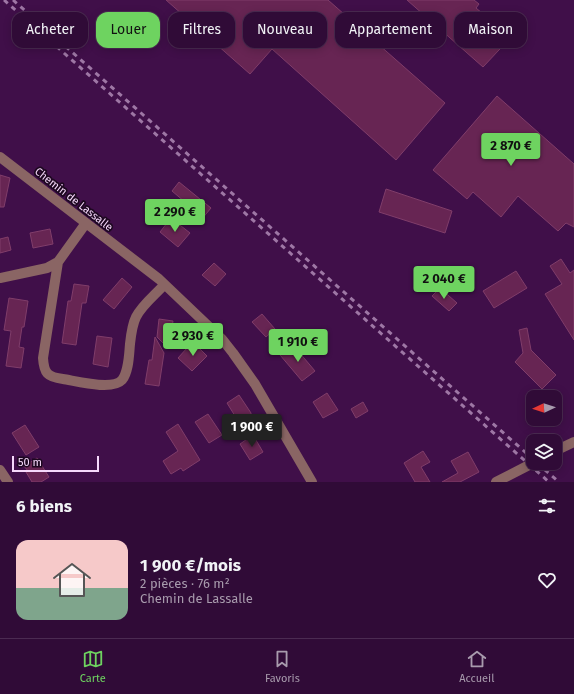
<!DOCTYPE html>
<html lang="fr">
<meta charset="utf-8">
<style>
:root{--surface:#300b37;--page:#38143f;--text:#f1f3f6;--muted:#a89bad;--line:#4b2b52;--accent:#6ed360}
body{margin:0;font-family:"Fira Sans",sans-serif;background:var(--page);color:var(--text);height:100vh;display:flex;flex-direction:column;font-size:15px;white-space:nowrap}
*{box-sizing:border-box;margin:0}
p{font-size:13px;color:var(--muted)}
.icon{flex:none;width:22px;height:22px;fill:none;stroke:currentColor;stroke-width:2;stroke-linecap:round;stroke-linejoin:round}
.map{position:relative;height:482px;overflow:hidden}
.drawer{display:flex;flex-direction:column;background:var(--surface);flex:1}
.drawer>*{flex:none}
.guide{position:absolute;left:12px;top:12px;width:550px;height:36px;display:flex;gap:8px}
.needle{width:26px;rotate:266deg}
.buttons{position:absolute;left:526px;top:390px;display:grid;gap:8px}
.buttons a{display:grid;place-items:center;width:36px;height:36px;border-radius:8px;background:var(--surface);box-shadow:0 2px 10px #0003,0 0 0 1px var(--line);font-size:20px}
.scale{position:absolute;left:12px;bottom:10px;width:87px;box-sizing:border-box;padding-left:4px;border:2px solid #f6d9fb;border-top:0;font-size:11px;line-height:14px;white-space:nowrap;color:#f6d9fb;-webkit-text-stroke:3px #1d0820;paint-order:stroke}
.price{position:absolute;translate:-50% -34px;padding:0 9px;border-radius:4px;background:var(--accent);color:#111;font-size:13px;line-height:26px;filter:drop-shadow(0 1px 2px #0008)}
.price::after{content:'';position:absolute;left:50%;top:24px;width:12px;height:9px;margin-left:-6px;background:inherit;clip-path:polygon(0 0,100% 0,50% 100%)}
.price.current{background:#222;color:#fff}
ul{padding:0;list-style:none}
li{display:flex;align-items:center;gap:12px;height:100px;padding:0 16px}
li+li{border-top:1px solid var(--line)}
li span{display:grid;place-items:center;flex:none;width:112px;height:80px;border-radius:12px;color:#555}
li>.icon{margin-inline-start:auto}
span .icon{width:48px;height:48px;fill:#fffc;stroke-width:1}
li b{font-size:17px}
h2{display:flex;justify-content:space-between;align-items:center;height:48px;padding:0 16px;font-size:17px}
.tag{padding:0 14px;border-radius:12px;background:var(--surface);box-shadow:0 2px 10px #0003,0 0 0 1px var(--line);font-size:14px;line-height:36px}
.tag.current{background:var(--accent);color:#111}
.tab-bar{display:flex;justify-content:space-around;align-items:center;height:56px;border-top:1px solid var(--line);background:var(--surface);font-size:11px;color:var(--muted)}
.tab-bar a{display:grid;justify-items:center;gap:2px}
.tab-bar .current{color:var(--accent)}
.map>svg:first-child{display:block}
.building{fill:#672553;stroke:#803d6a}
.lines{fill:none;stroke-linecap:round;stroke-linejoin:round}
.minor{stroke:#8a6564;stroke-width:10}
.rail{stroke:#9e77a5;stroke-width:3;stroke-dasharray:5 5;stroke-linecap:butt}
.labels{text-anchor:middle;stroke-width:3.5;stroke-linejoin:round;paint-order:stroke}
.street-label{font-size:11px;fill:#f6d9fb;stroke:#1d0820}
</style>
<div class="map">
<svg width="574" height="482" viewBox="0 0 574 482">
<rect width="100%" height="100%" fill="#400f49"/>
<path class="building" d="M166 0H328L445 103 396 160 272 49 250 74Z
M407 0H474L479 4 476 8 501 29 508 28 514 34 483 67Z
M497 96 574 164V227L566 223 558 231 518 196 501 217 473 192 467 199 433 170Z
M0 175 10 178 4 207H0Z
M179 182 211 208 201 220 183 205 185 202 172 191Z
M386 189 452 211 445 233 379 212Z
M171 218 190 233 178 247 160 232Z
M50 229 53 244 33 248 30 233Z
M8 237 11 250 0 253V239Z
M561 259 570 273 574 270V340L545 294 562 284 550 266Z
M214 263 226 274 215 286 202 275Z
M516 271 527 288 494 308 483 291Z
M122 278 132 287 114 309 103 300Z
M74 284 89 286 86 303H82L76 345 62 343 68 301H71Z
M440 288 457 303 449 311 432 296Z
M9 298 28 301 24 327H22L19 347 24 348 21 368 6 366 11 331 4 330Z
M262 314 275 329 266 337 252 322Z
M159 319 173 321 169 349 157 337Z
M527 328 531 350 556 375 542 389 515 362 523 353 519 330Z
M97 336 112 338 108 367 93 364Z
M155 337 164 353 159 386 145 384 149 360H152Z
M195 344 207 356 192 371 178 358 187 348 189 350Z
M293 345 315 371 302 381 280 355Z
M327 393 338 410 323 418 313 402Z
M239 395 251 413V417L240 424 227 403Z
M363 402 368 411 356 418 351 409Z
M208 414 222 435 209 443 195 422Z
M178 424 200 460 183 471 181 468 171 474 163 461 178 451 166 432Z
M25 425 39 447 26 455 12 433Z
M253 435 263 452 250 460 240 444Z
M423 451 430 462 421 467 430 482H415L404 463Z
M468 452 479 472 460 482H442L458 473 451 461Z
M37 458 49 477 41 482H32L26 472 28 471 24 466Z"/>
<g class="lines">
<path class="minor" d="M0 157 159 279 222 339 233 353 255 384 312 482
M58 262 43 358C44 373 47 377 63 379 76 381 112 391 122 380 129 371 129 354 130 344 131 335 132 325 136 317 142 305 155 295 164 285
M0 278 47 268 58 262 86 223
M555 451 574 442
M0 470 8 482
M496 482 533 463"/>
<path class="rail" d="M4 0 549 482
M13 0 533 459
M537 463 559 482"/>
</g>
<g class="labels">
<g class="street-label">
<text transform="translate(74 199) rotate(38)" y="4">Chemin de Lassalle</text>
</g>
</g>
</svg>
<div class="buttons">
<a><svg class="needle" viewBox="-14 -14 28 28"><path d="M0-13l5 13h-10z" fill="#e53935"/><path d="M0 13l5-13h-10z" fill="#a89bad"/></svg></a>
<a><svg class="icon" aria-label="layers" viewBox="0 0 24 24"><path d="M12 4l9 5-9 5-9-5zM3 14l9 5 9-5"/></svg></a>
</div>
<div class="scale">50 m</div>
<b class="price" style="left:511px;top:167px">2 870 €</b>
<b class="price" style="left:175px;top:233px">2 290 €</b>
<b class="price" style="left:444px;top:300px">2 040 €</b>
<b class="price" style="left:193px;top:357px">2 930 €</b>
<b class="price" style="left:298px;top:363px">1 910 €</b>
<b class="price current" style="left:252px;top:448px">1 900 €</b>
<div class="guide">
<a class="tag">Acheter</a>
<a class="tag current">Louer</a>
<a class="tag">Filtres</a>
<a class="tag">Nouveau</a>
<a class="tag">Appartement</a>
<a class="tag">Maison</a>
</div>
</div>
<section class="drawer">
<h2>6 biens<svg class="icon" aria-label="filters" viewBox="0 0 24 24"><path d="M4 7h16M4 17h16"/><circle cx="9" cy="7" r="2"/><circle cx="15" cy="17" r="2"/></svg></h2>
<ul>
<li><span style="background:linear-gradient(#f6c9c9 60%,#7fa58c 0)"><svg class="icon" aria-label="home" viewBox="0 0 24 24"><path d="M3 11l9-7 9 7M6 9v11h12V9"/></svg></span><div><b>1 900 €/mois</b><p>2 pièces · 76 m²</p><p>Chemin de Lassalle</p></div><svg class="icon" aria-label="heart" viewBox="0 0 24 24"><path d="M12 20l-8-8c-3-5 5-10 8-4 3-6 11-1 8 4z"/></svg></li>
</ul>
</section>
<nav class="tab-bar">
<a class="current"><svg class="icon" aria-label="map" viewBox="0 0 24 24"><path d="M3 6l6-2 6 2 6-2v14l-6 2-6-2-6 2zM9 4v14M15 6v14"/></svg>Carte</a>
<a><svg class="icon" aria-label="saved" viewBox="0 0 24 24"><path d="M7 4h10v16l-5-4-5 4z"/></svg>Favoris</a>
<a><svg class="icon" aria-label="home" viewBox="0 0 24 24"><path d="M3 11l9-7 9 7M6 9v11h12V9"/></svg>Accueil</a>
</nav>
